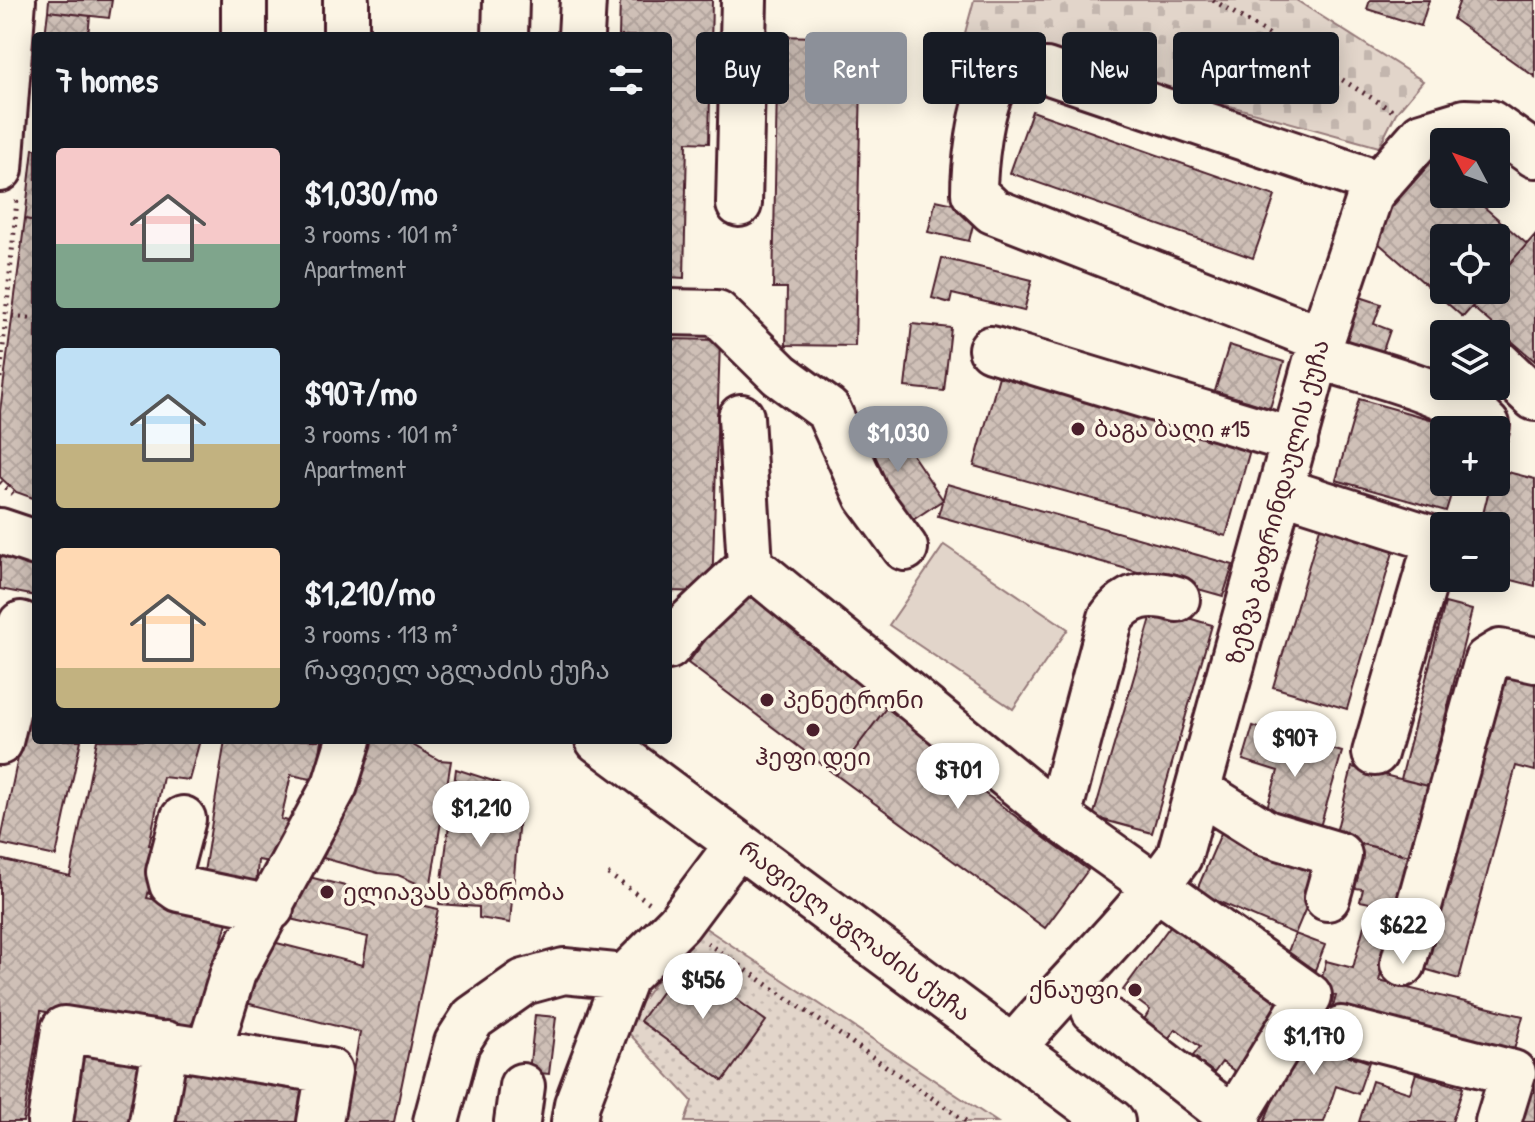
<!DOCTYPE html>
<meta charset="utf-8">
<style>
:root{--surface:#171b24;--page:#20242c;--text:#f1f3f6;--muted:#9ea1a6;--accent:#8c9099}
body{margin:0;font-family:"Patrick Hand","Noto Sans Georgian",sans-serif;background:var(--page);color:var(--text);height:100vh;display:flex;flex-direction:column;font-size:30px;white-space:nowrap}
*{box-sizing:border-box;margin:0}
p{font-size:26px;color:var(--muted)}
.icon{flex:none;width:44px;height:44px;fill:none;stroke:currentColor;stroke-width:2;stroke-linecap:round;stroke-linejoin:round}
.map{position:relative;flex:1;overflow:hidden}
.details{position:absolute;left:32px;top:32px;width:640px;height:712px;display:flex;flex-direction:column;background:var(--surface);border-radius:8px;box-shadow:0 4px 20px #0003}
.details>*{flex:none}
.banner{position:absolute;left:696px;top:32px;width:718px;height:72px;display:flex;gap:16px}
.needle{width:52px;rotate:311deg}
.controls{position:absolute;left:1430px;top:128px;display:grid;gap:16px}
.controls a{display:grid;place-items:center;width:80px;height:80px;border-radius:8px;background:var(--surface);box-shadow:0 4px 20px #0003;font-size:40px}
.price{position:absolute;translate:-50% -68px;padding:0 18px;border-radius:28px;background:#fff;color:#222;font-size:26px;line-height:52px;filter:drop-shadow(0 2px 4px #0008)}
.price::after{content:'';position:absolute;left:50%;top:48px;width:24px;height:18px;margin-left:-12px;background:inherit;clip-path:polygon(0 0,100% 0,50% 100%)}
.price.selected{background:var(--accent);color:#fff}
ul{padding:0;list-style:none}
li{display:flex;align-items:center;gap:24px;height:200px;padding:0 24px}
li span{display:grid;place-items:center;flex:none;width:224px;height:160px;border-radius:8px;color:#555}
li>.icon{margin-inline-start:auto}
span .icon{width:96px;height:96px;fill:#fffc;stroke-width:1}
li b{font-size:34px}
h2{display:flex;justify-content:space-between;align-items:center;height:96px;padding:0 24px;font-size:34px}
.pill{padding:0 28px;border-radius:8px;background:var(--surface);box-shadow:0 4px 20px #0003;font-size:28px;line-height:72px}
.pill.selected{background:var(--accent);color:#fff}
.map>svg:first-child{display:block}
.green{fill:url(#green-dots);stroke:#967a7a;stroke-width:2}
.cemetery{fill:url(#cemetery-stones);stroke:#967a7a;stroke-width:2}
.pitch{fill:#e2d5ca;stroke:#967a7a;stroke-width:2}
.building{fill:url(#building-cross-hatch);stroke:#4a1f2b;stroke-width:2}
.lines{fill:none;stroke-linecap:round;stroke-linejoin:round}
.minor-casing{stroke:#4a1f2b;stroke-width:50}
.path{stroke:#4a1f2b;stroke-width:5;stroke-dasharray:2 6;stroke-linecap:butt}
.minor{stroke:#fcf5e5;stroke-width:44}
.poi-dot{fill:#4a1f2b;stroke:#fcf5e5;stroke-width:3}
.labels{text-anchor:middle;stroke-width:7;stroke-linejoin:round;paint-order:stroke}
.poi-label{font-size:24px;fill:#4a1f2b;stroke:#fcf5e5;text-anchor:start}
.street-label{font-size:24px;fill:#4a1f2b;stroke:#fcf5e5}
</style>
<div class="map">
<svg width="1535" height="1122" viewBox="0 0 1535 1122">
<defs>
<pattern id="green-dots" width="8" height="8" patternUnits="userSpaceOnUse" patternTransform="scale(2)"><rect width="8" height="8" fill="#e2d5ca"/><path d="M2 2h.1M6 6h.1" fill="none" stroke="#c3b6ae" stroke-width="1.8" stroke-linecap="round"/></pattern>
<pattern id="cemetery-stones" width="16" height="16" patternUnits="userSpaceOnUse" patternTransform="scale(2)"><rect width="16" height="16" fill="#e2d5ca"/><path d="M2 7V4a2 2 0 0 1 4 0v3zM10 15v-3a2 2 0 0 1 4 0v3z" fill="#c3b6ae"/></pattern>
<pattern id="building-cross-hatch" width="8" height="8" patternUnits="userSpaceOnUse" patternTransform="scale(2)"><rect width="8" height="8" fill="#cfc0b7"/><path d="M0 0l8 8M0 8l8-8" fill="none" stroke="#b3a59e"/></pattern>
</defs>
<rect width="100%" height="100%" fill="#fcf5e5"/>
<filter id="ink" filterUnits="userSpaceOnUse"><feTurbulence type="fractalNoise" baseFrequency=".0125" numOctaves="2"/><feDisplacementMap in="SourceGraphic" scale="16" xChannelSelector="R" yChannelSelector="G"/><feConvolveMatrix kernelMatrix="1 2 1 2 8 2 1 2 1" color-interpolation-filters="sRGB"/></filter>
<g filter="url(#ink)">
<path class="green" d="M698 923 997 1122H685L692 1101 623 1027Z"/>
<path class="cemetery" d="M974 0H1296L1423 81 1396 113 1379 147 965 33Z"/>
<path class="pitch" d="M944 545 1068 629 1013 709 889 625Z"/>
<path class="building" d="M49 0H112L109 18 48 11Z
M620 0H712L709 143 687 142 684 278 668 277V36H619Z
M1370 0H1429L1421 26 1367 9Z
M1460 0H1535V77L1453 19Z
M48 11 90 16 88 36H45Z
M778 36 900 39 899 84 861 83 855 346 786 345 787 288H773Z
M1032 111 1275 196 1253 258 1010 173Z
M33 149H36V221L25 219Z
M1432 161 1444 172V194H1469L1527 244 1496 279V238H1444V290H1487L1463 317 1368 234Z
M936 200 977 209 969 241 928 232Z
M25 219 36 221V499L16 492 0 477V411Z
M1535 235V361L1472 307 1487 290H1496V279Z
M942 258 1032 280 1024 311 952 294 950 303 932 298Z
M1357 296 1381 304 1374 324 1390 330 1380 359 1340 345Z
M912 324 951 328 944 391 905 387Z
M668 339 720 340 712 592 668 591Z
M1229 345 1284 362 1270 408 1215 391Z
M999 376 1251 446 1226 536 974 466Z
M1359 399 1469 430H1444V482H1455L1446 511 1336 480Z
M891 423 943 500 905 525 854 448Z
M1496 469 1535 479V586L1496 576V526H1480L1491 482H1496Z
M947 484 1233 565 1223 596 938 516Z
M1322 521 1396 542 1347 709 1273 687Z
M0 555 36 562V596L0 589Z
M748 584 895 696 836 775 688 663Z
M1445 603 1472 610 1428 786 1401 779Z
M1154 608 1212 625 1152 833 1093 817Z
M1497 669 1535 679V771L1516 766 1459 979 1410 965Z
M32 691 36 692V740H81L56 856 0 844Z
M895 696 983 761 968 781 1088 870 1045 928 836 775Z
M1253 726 1342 752 1317 837 1263 821 1278 771 1243 760Z
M97 740H200L189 780 163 777 149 845 160 846 147 898 229 915 203 1008 180 1040 41 1011 23 1122H0V859L70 876Z
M225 740H322L316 780 291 775 281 819 298 824 281 864 258 860 256 886 204 872Z
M373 740 411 744 439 760 451 761 430 889 398 875 378 873 323 858Z
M1352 767 1428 786 1410 856 1335 837Z
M456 769 499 783V799L520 806 510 923 479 918V907L439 904Z
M1224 826 1323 867 1295 934 1196 892Z
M1353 842 1410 856 1379 981 1523 1016 1514 1050 1333 1006 1336 996 1318 992 1326 961 1353 968 1370 903 1360 901 1363 889 1355 888 1360 867 1347 864Z
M301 875 438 909 394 1122H344L360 1032 230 999 261 939 363 965 368 937 277 916Z
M1179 914 1295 999 1240 1075 1222 1062 1214 1073 1208 1068 1203 1074 1194 1067 1199 1060 1193 1056 1200 1047 1176 1029 1167 1040 1143 1021 1150 1010 1123 990Z
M1295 934 1325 945 1315 970 1285 959Z
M684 961 766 1021 723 1081 640 1021Z
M1308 1014 1330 1022 1322 1047 1369 1062 1358 1094 1336 1086 1324 1122H1264Z
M535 1015 556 1017 549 1074 529 1072Z
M81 1044 157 1058 147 1122H66Z
M1535 1059V1122H1515Z
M171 1060 308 1084 301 1122H160Z
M1416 1073 1463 1088 1452 1122H1359L1372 1081 1410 1093Z"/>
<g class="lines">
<g class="minor-casing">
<path id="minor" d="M244 36V0
M346 36V0
M505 36 506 0
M581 36 583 0
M0 169 13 0
M739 204 744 0
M668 312 717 313 780 375 828 410 867 496 905 548
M1322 339 993 211 974 193C974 171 980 104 994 87 1006 72 1028 71 1046 71L1378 183
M991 349 1295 441
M1318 356C1362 371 1457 392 1487 425L1486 430
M1497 362 1535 398
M741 417 750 565 1058 817
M1281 490 1437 540 1375 753
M0 531 36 543
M1177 599C1150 591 1128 594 1111 618L1058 817 1309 996 1232 1122
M668 647 683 628 750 565
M598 740 1112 1122
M0 742 15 679 21 624
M1199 791 1266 833 1339 855 1327 898
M183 819 169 872 172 884 179 889 271 908
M1403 964 1487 660 1500 652 1535 660
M1094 1010 1238 1122
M1341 1029 1513 1073 1498 1122
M1013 1048C1067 983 1130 925 1179 857L1322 339 1371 193 1422 135 1465 122 1490 123 1535 155
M209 1051 233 973 335 785 349 740
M50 1122 64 1029 329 1071 320 1122
M152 1122 166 1044
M436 1122 457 1043 473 1018 524 982 564 971 625 977
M517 1122 522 1086
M574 1122 577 1104 625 977 679 923 738 844"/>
</g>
<path class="path" d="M1213 0 1396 113
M12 316 36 319
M0 378 17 200
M0 482 13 494
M608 874 650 903
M707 943 967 1122"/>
<use href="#minor" class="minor"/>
</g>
</g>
<g class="poi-dot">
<circle cx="1078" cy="429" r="8"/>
<circle cx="767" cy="700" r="8"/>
<circle cx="813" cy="730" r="8"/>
<circle cx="327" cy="892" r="8"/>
<circle cx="1135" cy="990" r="8"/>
</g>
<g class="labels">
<g class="poi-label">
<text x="1094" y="437">ბაგა ბაღი #15</text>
<text x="783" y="708">პენეტრონი</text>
<text x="813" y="765" text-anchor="middle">ჰეფი დეი</text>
<text x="343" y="900">ელიავას ბაზრობა</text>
<text x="1119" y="998" text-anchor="end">ქნაუფი</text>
</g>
<g class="street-label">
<text transform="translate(1278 502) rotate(-75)" y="8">ზეზვა გაფრინდაულის ქუჩა</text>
<text transform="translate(855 931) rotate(37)" y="8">რაფიელ აგლაძის ქუჩა</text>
</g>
</g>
</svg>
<div class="controls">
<a><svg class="needle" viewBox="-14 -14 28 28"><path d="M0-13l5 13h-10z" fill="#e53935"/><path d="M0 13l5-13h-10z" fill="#9ea1a6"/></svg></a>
<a><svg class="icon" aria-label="locate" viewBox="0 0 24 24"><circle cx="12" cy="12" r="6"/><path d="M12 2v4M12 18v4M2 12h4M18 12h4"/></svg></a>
<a><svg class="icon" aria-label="layers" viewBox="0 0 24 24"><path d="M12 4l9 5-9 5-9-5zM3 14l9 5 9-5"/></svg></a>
<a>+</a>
<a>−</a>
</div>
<b class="price selected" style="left:898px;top:474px">$1,030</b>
<b class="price" style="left:1295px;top:779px">$907</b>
<b class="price" style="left:958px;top:811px">$701</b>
<b class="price" style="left:481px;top:849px">$1,210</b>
<b class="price" style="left:1403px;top:966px">$622</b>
<b class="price" style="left:703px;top:1021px">$456</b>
<b class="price" style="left:1314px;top:1077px">$1,170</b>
<div class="banner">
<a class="pill">Buy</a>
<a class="pill selected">Rent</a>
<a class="pill">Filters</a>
<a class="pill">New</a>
<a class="pill">Apartment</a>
</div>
<section class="details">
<h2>7 homes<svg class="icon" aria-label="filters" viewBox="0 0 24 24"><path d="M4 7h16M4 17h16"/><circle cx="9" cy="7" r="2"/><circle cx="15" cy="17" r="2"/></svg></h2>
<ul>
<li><span style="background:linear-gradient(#f6c9c9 60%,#7fa58c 0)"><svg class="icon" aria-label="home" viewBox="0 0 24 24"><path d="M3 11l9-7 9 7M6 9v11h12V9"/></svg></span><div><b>$1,030/mo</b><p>3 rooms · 101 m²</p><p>Apartment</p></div></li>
<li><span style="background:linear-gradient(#bfe0f5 60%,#c2b280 0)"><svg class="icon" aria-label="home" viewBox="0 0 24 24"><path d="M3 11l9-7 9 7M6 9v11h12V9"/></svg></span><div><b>$907/mo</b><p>3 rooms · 101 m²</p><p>Apartment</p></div></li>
<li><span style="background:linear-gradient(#ffd9b3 75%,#c2b280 0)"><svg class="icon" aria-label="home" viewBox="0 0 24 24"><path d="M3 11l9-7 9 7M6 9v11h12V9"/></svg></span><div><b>$1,210/mo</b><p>3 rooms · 113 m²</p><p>რაფიელ აგლაძის ქუჩა</p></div></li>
</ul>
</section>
</div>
